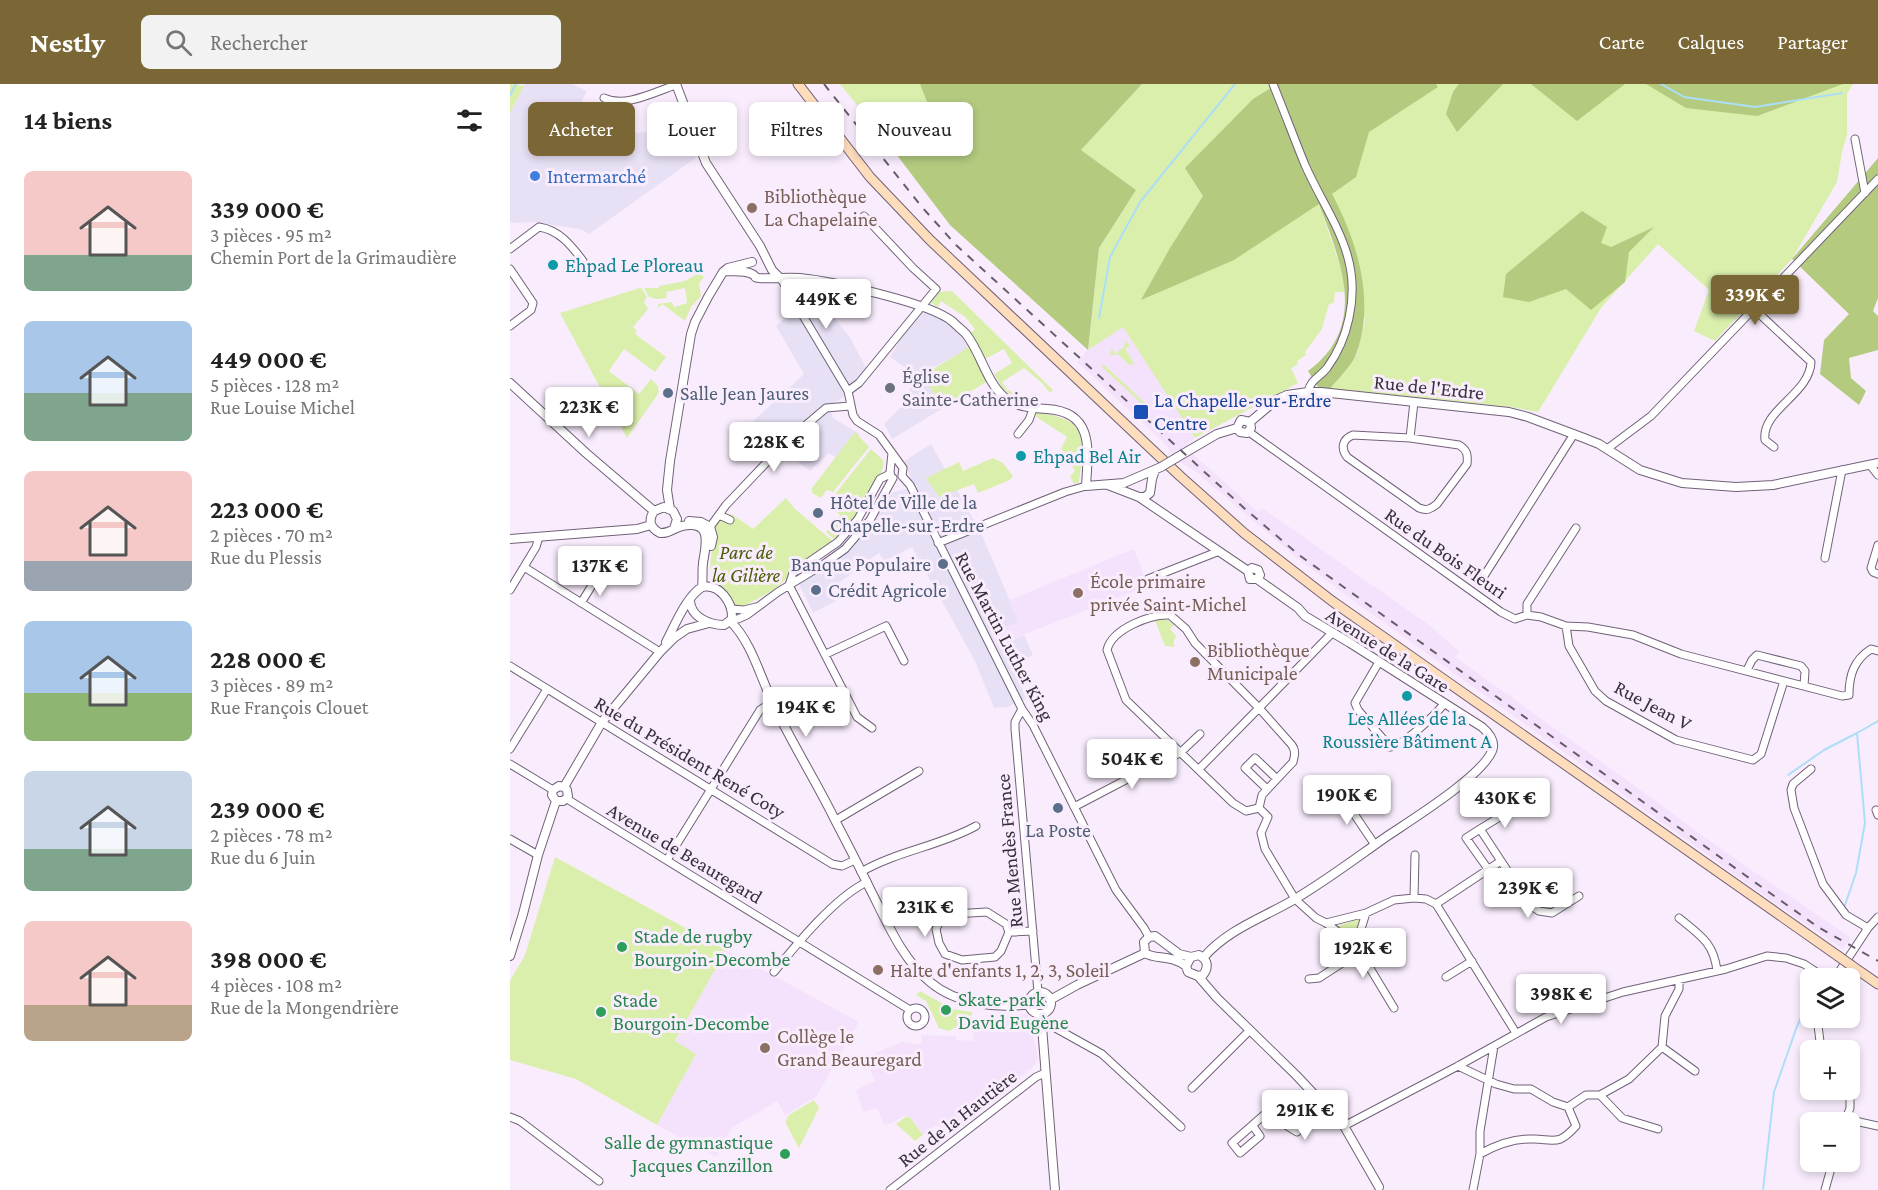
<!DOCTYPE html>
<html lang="fr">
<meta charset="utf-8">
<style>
:root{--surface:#fff;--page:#f2f2f2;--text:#222;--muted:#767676;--accent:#7a6735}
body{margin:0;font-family:"Crimson Pro",serif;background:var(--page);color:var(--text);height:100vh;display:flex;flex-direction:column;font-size:22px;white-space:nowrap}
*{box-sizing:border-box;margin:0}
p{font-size:20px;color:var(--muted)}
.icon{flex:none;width:33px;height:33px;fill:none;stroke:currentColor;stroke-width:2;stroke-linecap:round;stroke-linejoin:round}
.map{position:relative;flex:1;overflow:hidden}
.sheet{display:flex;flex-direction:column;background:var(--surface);width:510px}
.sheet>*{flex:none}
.banner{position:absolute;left:18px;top:18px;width:570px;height:54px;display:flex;gap:12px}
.fabs{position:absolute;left:1290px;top:884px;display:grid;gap:12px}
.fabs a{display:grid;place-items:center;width:60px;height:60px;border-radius:9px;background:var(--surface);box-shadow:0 3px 9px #0003;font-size:30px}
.price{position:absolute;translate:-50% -51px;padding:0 14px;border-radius:6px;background:#fff;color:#222;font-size:20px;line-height:39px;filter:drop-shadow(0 2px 3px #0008)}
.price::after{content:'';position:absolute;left:50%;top:36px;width:18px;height:14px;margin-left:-9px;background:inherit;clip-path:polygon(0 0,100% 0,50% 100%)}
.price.active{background:var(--accent);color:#fff}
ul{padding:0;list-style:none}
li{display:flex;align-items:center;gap:18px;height:150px;padding:0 24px}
li span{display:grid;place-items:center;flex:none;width:168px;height:120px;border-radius:9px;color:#555}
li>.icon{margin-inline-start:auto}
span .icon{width:72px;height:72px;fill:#fffc;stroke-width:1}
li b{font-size:26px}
h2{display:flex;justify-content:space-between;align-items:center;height:72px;padding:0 24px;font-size:26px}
.pill{padding:0 21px;border-radius:9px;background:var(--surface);box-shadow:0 3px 9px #0003;font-size:21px;line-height:54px}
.pill.active{background:var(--accent);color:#fff}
header{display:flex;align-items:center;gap:36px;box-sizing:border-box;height:84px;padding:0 30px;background:var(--accent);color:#fff}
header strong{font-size:28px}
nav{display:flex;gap:33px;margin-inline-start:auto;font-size:21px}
.search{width:420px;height:54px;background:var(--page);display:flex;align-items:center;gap:15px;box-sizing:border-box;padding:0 21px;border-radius:9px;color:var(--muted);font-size:22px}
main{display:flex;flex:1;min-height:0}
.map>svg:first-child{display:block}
.commercial{fill:#e8e0f5}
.built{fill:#f4e1fc}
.green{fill:#daefac}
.forest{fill:#b3ca7f}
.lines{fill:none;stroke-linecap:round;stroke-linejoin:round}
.stream{stroke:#addef7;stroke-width:2}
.minor-casing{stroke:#716178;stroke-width:9}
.tertiary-casing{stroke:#716178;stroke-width:10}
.secondary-casing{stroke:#716178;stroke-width:11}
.minor{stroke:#fff;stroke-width:7}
.tertiary{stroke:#fff;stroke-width:8}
.secondary{stroke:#feddbd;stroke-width:9}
.rail{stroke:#665d69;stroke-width:2;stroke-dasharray:8 8;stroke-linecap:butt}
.tertiary-bridge-casing{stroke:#716178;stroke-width:10;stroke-linecap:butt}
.secondary-bridge-casing{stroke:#716178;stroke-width:11;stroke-linecap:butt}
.tertiary-bridge{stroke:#fff;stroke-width:8}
.secondary-bridge{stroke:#feddbd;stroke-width:9}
.shop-dot{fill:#3f7fe0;stroke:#f9edfd;stroke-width:2}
.education-dot{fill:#8d6e63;stroke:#f9edfd;stroke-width:2}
.culture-dot{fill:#0f9aa8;stroke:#f9edfd;stroke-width:2}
.worship-dot{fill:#6b7280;stroke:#f9edfd;stroke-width:2}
.service-dot{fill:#5c6f8a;stroke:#f9edfd;stroke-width:2}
.transit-dot{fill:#1a4fb4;stroke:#f9edfd;stroke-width:2}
.leisure-dot{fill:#2e9e5b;stroke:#f9edfd;stroke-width:2}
.labels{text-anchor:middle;stroke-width:6;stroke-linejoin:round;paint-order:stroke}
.shop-label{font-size:20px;fill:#366cbe;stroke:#f9edfd;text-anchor:start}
.education-label{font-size:20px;fill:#785e54;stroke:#f9edfd;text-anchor:start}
.culture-label{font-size:20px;fill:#0d838f;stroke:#f9edfd;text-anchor:start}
.worship-label{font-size:20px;fill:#5b616d;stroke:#f9edfd;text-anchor:start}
.street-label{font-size:20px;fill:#38303b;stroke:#f9edfd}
.service-label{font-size:20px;fill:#4e5e75;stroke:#f9edfd;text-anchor:start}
.transit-label{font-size:20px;fill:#164399;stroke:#f9edfd;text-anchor:start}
.park-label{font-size:20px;font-style:italic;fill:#4b5d07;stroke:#f9edfd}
.leisure-label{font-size:20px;fill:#27864d;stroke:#f9edfd;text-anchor:start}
</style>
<header>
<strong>Nestly</strong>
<div class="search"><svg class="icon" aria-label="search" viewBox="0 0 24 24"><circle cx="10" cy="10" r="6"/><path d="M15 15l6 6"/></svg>Rechercher</div>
<nav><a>Carte</a><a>Calques</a><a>Partager</a></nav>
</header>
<main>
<section class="sheet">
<h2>14 biens<svg class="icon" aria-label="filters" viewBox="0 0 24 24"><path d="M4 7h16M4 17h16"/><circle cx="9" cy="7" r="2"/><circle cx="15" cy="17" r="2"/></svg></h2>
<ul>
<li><span style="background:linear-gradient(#f6c9c9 70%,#7fa58c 0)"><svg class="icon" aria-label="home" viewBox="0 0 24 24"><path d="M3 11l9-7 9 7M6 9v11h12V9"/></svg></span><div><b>339 000 €</b><p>3 pièces · 95 m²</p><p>Chemin Port de la Grimaudière</p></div></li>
<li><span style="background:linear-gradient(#a9c7e8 60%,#7fa58c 0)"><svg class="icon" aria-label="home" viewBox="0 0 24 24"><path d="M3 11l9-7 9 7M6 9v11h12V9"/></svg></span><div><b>449 000 €</b><p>5 pièces · 128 m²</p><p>Rue Louise Michel</p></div></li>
<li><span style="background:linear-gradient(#f6c9c9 75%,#9aa5b1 0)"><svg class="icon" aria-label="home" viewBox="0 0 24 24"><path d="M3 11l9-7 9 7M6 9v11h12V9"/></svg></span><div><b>223 000 €</b><p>2 pièces · 70 m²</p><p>Rue du Plessis</p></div></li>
<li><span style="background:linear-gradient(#a9c7e8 60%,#8fb573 0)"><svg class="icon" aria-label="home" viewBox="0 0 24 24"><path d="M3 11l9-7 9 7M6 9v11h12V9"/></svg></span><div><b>228 000 €</b><p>3 pièces · 89 m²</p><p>Rue François Clouet</p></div></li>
<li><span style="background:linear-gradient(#c9d6e8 65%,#7fa58c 0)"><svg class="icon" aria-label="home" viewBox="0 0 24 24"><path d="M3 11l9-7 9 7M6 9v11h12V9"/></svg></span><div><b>239 000 €</b><p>2 pièces · 78 m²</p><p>Rue du 6 Juin</p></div></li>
<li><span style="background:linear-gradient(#f6c9c9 70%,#b9a48a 0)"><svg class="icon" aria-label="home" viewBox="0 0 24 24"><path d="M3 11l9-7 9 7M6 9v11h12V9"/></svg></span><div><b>398 000 €</b><p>4 pièces · 108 m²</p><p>Rue de la Mongendrière</p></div></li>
</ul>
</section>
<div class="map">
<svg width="1368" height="1106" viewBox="0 0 1368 1106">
<rect width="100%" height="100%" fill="#f9edfd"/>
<path class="commercial" d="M15 0H62L77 7 51 58 57 60 87 52 149 47 146 38 168 29 187 73 79 150 70 145 22 138 2 139 0 138V29Z
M304 208 341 255 358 288 336 311 319 323 323 334 350 350 329 376 319 369 300 387 240 340 294 290 266 242Z
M415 227 421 228 436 238 450 250 459 262 450 270 423 283 414 292 433 324 382 355 374 340 390 324 407 292 380 273 404 233Z
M421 360 471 449 509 538 481 549 487 561 514 551 523 571 503 582 516 615 497 623 484 624 465 577 402 463 374 477 369 469 322 504 327 512 326 517 303 529 289 500 315 483 362 441 372 421 383 408 396 405 401 393 393 378Z"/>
<path class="built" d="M613 242 685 354 677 361 685 372 748 428 752 424 919 541 949 567 945 573 1107 689 1211 765 1341 854 1333 865 1266 820 852 523 787 474 685 387 670 378 653 358 567 278 578 266Z
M624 465 638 502 487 561 480 549 508 538 499 516Z
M216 866 349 938 306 1013 275 1031 267 1017 222 1044 206 1073 147 1041 186 970 165 958Z
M518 930 528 975 522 984 447 1041 443 1036 430 1045 426 1041 413 1051 401 1033 398 1034 396 1031 381 1039 374 1040 367 1024 353 1028 346 1006 365 997 357 978 366 975 364 970 394 957 395 959 411 960 412 951 446 952V956L463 957 466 935 476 936 477 931Z"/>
<path class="green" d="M0 0 14 2 0 29Z
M330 0H410L417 18 377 58Z
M632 0H1343L1337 10V51L1332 68 1327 98 1282 175 1205 257 1184 247 1199 206 1148 160 1091 224 1028 328 1001 323 820 305 847 270 855 236 809 120 834 193V208H825L824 219 819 220 812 245 795 268 796 271 787 277 788 280 781 284 788 299 685 354 613 243 578 266 589 164 626 106 571 66Z
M189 189 194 193 189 199 191 212 181 223 175 237 152 220 148 224V220L162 218 164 223 177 219 175 204 156 208 157 214 147 215 139 213 134 204H149V202L175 197Z
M130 204 132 205 137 213 134 218 138 225 123 243 127 247 125 250 156 273 145 288 114 265 99 287 129 310 141 295C146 300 150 302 148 310L117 354 50 229Z
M442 207 543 306 540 309 532 299 514 284 492 298 498 307 500 306 507 315 493 305 484 290 502 279 494 265 475 275 461 249 465 245 455 233 431 217 428 223 421 219 427 208Z
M616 256 620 263 615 264 624 280 619 281 608 270 601 272 600 268 603 264 604 270 614 263Z
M459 262 478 297 433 324 413 292C428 280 445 274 459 262Z
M593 280 635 319 633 321 591 282Z
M527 329C578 334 575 354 569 398L564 400 560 392 565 387 551 364 557 353 525 332Z
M345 348 359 363 323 408 317 406 311 414 302 409V404Z
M361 365 373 376C377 394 339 442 326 457L316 448 330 431 323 424 328 416 326 409Z
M483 374 493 379 503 392 500 396 468 409 464 400 429 413 416 394 449 378 453 387Z
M276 414 285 425 324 458 284 484C279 488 279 492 275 496 267 506 244 516 233 523 223 522 220 518 214 511 190 483 205 473 205 440L216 429 223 431 243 445Z
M656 535 664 541 660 545 666 552 664 556V563L655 562 645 537Z
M45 773 216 866 165 957 186 970 147 1041 66 995 0 976V897L15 871Z
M852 834 844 855 827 842Z
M410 907 442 925 462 928V931L456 934 459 940 453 946 448 942 439 947 429 944 416 917 406 911Z
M304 1016 309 1024 289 1064 275 1038 279 1031Z
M397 1032 398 1034 400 1033 413 1051 405 1057 386 1040Z"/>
<path class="forest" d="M410 0H632L571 66 626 106 589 164 578 266 440 141 377 58 417 18Z
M767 0H926L928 3 859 48 846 93 822 110C847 157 865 215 847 268 843 281 828 294 820 305L808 303 798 287C859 242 831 178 809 120L724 176 631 216 660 164 693 112 675 84 743 15Z
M949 0H993L947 48 936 30 943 8Z
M1021 0H1115L1067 37Z
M1136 0H1333L1247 32 1176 24Z
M1368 74V214L1363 227 1368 232V266L1339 274 1341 294 1356 307 1349 321 1310 290 1314 256 1339 230 1282 175Z
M1072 127 1097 143 1091 159 1101 163 1144 143 1119 168 1115 198 1081 226 1056 205 1019 218 993 213 996 190Z"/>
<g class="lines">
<path class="stream" d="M1151 0 1174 13 1245 23 1332 9
M0 11 6 0
M589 234 600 173 630 118 725 0
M1278 691 1314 666 1347 649
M1335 821 1346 789 1355 739 1347 649 1368 637
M1253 1106 1264 1008 1286 945 1300 912"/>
<g class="minor-casing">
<path id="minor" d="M763 0C774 27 784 54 795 81 819 135 853 171 839 234 835 253 828 269 817 284 810 293 800 296 798 308
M94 14C116 24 144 8 166 1
M1345 55 1355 109
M0 165 29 143C49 146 61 161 73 177
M0 185 23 219 21 226 0 242
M271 195 338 307 343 331 347 337 369 351 393 384 392 392
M1244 225 1301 278C1300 310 1251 326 1255 356L1264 363
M338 307 349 299 426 205 403 184 354 132
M739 348 991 528 1005 535 1017 531 1031 533 1056 542 1078 543 1123 551 1171 570 1332 612 1339 611C1339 591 1344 576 1361 565L1368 567
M508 350 519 336 523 325
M843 351 900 354 949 361C957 366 958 370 957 380L927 420C921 425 917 427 909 424L837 373C830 363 833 355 843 351Z
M900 354 904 318
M1097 365 1141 332 1368 95
M1360 381 1368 391
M381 392 380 388 382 369
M392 392 400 401 512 625 523 641 606 806 634 844 639 853
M209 431 220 436
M200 443 216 421 275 359 316 324 340 322
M428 459 555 408 576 402
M1368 461 1361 484 1363 488 1368 490
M1315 474 1332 386
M14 483 150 568
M638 495 707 468
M966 496 974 492 1064 350
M279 501 347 633 362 644
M279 501 283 489 328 458 348 435 370 395 380 390
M0 506 26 463 29 453
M71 519 94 482 103 488
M221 525 234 526 246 523
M1017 531V520L1066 444
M222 535H228L237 531 268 508 314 480 335 465 360 436 383 394
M1056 542 1059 562 1085 607 1096 617 1166 656 1243 676 1251 670 1274 597
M316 570 376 542 394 577
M869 578 845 619 848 626 880 663C894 661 924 632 934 620
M0 582 322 780 332 782 345 776
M1237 586 1242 576 1247 571 1291 582 1295 587 1294 602
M512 625 505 638V645L528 908
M0 665 37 605
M0 680 43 706
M689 685 749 624 781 660C786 666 785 671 783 678L752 711 749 724
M1301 685 1283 700 1281 706 1284 724 1313 800 1336 831 1358 844
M757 705 735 684 745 674 767 695
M830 709 865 761
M57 715 400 926
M564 723 650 678 670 669 690 650
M749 724 736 727 723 719 616 616 597 566C602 545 640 530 660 531L676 545 685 559 749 624 822 549
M749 724 758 733 751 749 755 765 785 815 806 834 816 839 856 829 884 816 904 814 916 815 926 820 1006 949
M1366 726 1368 731
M326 736 409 687
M970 745 1006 723
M0 755 28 771
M157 776 250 626 262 618
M991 777 1020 821 1029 827 1042 829 1069 812
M351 788C387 767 430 762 466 742
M904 814 905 771
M926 820 991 777 970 745 956 754 978 785
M477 828 496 840 499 848 491 867 485 873 452 876 435 870 429 859 426 845 429 839 443 830Z
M1169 834C1190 851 1204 859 1207 887
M816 839 846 861 856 829
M499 848 523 847
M846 861 884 924
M264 888C286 861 325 813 357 798
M1327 891 1358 844 1368 833
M936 893 962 877
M799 895 809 894 849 868
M397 933a9 9 0 1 1 18 0a9 9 0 1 1-18 0Z
M1307 933 1311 966
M531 936 592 970 671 1043
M1152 963 1185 987
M948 982 986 1000 1004 1005H1021L1043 1018 1058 1023 1076 1011H1090
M682 1004 740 946
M1090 1011 1119 995 1152 963 1155 932 1169 905V896
M1090 1011 1112 1034 1148 1045
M0 1033 10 1037 89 1097
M1336 1035 1368 1042
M1335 1038 1340 1024V1004
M743 1042 750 1052 730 1069 722 1059 754 1031 761 1032 787 1048 816 1022
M834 1042 948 982 1036 933 1113 908 1216 885 1257 872 1276 874 1294 880 1314 893
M970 1070C986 1061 1005 1054 1024 1055 1046 1056 1049 1061 1066 1042L1058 1023
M380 1106 526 993 535 989
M963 1106 970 1070V1047L984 962
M1315 1106 1323 1077"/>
</g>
<g class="tertiary-casing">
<path id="tertiary" d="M166 0 196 79 250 162 262 186 271 195
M215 187C223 188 234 186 242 190 248 193 242 193 249 194 263 195 276 193 290 194 320 197 422 219 443 238 447 242 452 246 456 250 471 269 476 297 494 313 507 323 521 324 537 325 585 328 578 367 576 402L614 399 651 383
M0 299 76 369 144 427
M740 338 766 316 777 311 798 308H811L999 328 1018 333 1074 354 1089 360 1130 386 1172 399 1226 403 1263 401 1368 379
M727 344 730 348 737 349 741 344 740 338
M727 344 731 336 740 338
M666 374 707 350 727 344
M598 401 629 413 738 487 740 495H747L788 524 795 532 840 559 972 643C979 649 986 657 982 667 971 693 901 736 876 753 846 774 817 796 785 815 755 833 718 845 694 873
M629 413H635L640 409 642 395 645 386
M160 425 157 406 160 377 181 250 185 238 198 213 213 188 218 184 242 178
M179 437 191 438 200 443 203 453 201 462
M164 445 167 435 163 427 154 423 144 427C138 436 140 444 150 449 159 450 163 444 172 442 203 436 196 460 193 479 192 487 193 495 192 503
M0 455 127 445 141 441
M738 487 742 484 748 486 750 491 747 495
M220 537C241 557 250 592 262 617 281 658 306 697 326 738 338 761 350 784 361 807 377 838 392 875 420 898 446 920 487 925 519 920
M156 558C165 541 176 513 192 503 209 499 223 518 222 535L214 541C199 541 181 533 180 517
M54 703 92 638 150 568 164 554 177 545 199 539
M46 717H53L58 713 57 706 54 703
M46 717 42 711 43 706 49 702 54 703
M635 869 634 858 639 853 645 852 669 870 681 873 689 871C698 876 699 883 693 891L688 892
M635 869C645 876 660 870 676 882
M0 872 13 830 28 771 46 717
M681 873 676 882 678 888 688 892 707 914 786 991 834 1042 869 1103
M519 919a11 11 0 1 1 22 0a11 11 0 1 1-22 0Z
M540 916 567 901 635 869
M531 930 545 1106"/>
</g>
<g class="secondary-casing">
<path id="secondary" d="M288 0 360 93 420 156 670 392 734 449 822 517 1328 872
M1342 882 1368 900"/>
</g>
<use href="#minor" class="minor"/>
<use href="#tertiary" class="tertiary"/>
<use href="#secondary" class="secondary"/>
<path class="rail" d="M314 0 411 122 446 161 734 424 789 471 1253 804 1308 843 1368 877"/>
<g class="tertiary-bridge-casing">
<path id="tertiary-bridge" d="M651 383 666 374"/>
</g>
<g class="secondary-bridge-casing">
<path id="secondary-bridge" d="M1328 872 1342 882"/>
</g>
<use href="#tertiary-bridge" class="tertiary-bridge"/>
<use href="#secondary-bridge" class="secondary-bridge"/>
</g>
<circle class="shop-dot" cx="25" cy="92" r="6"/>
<g class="education-dot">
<circle cx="242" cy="124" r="6"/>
<circle cx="568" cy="509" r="6"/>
<circle cx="685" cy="578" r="6"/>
<circle cx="368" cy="886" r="6"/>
<circle cx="255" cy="964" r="6"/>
</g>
<g class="culture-dot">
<circle cx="43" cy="181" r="6"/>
<circle cx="511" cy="372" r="6"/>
<circle cx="897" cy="612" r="6"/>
</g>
<circle class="worship-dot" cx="380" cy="304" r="6"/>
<g class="service-dot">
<circle cx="158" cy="309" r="6"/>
<circle cx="308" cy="429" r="6"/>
<circle cx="433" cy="480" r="6"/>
<circle cx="306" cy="506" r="6"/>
<circle cx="548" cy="724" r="6"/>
</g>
<rect class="transit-dot" x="623" y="320" width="16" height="16" rx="3"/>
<g class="leisure-dot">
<circle cx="112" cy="863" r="6"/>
<circle cx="436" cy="926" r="6"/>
<circle cx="91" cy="928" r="6"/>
<circle cx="275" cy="1070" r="6"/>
</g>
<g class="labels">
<g class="shop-label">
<text x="37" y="99">Intermarché</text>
</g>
<g class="education-label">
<text x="254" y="119">Bibliothèque<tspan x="254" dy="23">La Chapelaine</tspan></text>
<text x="580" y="504">École primaire<tspan x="580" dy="23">privée Saint-Michel</tspan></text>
<text x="697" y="573">Bibliothèque<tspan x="697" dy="23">Municipale</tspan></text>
<text x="380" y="893">Halte d'enfants 1, 2, 3, Soleil</text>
<text x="267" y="959">Collège le<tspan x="267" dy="23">Grand Beauregard</tspan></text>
</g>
<g class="culture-label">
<text x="55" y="188">Ehpad Le Ploreau</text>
<text x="523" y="379">Ehpad Bel Air</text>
<text x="897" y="641" text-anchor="middle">Les Allées de la<tspan x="897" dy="23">Roussière Bâtiment A</tspan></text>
</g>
<g class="worship-label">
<text x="392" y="299">Église<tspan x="392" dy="23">Sainte-Catherine</tspan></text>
</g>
<g class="street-label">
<text transform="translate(919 303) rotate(6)" y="7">Rue de l'Erdre</text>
<text transform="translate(936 469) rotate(35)" y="7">Rue du Bois Fleuri</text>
<text transform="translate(495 552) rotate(62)" y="7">Rue Martin Luther King</text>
<text transform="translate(878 566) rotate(32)" y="7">Avenue de la Gare</text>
<text transform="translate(1143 621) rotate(28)" y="7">Rue Jean V</text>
<text transform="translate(180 673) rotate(31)" y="7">Rue du Président René Coty</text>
<text transform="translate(499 767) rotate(-95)" y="7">Rue Mendès France</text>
<text transform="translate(175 769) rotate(31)" y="7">Avenue de Beauregard</text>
<text transform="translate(447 1034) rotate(-38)" y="7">Rue de la Hautière</text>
</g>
<g class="service-label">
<text x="170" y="316">Salle Jean Jaures</text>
<text x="320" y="425">Hôtel de Ville de la<tspan x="320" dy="23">Chapelle-sur-Erdre</tspan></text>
<text x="421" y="487" text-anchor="end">Banque Populaire</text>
<text x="318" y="513">Crédit Agricole</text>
<text x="548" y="753" text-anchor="middle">La Poste</text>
</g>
<g class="transit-label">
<text x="644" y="323">La Chapelle-sur-Erdre<tspan x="644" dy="23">Centre</tspan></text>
</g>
<g class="park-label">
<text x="236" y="475">Parc de<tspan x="236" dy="23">la Gilière</tspan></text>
</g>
<g class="leisure-label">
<text x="124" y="859">Stade de rugby<tspan x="124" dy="23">Bourgoin-Decombe</tspan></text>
<text x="448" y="922">Skate-park<tspan x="448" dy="23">David Eugène</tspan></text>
<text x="103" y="923">Stade<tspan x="103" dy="23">Bourgoin-Decombe</tspan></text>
<text x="263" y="1065" text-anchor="end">Salle de gymnastique<tspan x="263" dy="23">Jacques Canzillon</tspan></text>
</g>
</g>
</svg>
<div class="fabs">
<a><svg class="icon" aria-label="layers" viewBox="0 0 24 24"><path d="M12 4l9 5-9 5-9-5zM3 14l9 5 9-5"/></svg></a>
<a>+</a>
<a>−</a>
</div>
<b class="price active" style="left:1245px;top:242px">339K €</b>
<b class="price" style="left:316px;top:246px">449K €</b>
<b class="price" style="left:79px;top:354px">223K €</b>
<b class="price" style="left:264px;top:389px">228K €</b>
<b class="price" style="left:90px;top:513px">137K €</b>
<b class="price" style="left:296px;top:654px">194K €</b>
<b class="price" style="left:622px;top:706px">504K €</b>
<b class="price" style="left:837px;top:742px">190K €</b>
<b class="price" style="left:995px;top:745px">430K €</b>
<b class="price" style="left:1018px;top:835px">239K €</b>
<b class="price" style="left:415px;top:854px">231K €</b>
<b class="price" style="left:853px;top:895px">192K €</b>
<b class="price" style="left:1051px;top:941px">398K €</b>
<b class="price" style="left:795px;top:1057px">291K €</b>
<div class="banner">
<a class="pill active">Acheter</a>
<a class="pill">Louer</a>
<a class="pill">Filtres</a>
<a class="pill">Nouveau</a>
</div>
</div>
</main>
